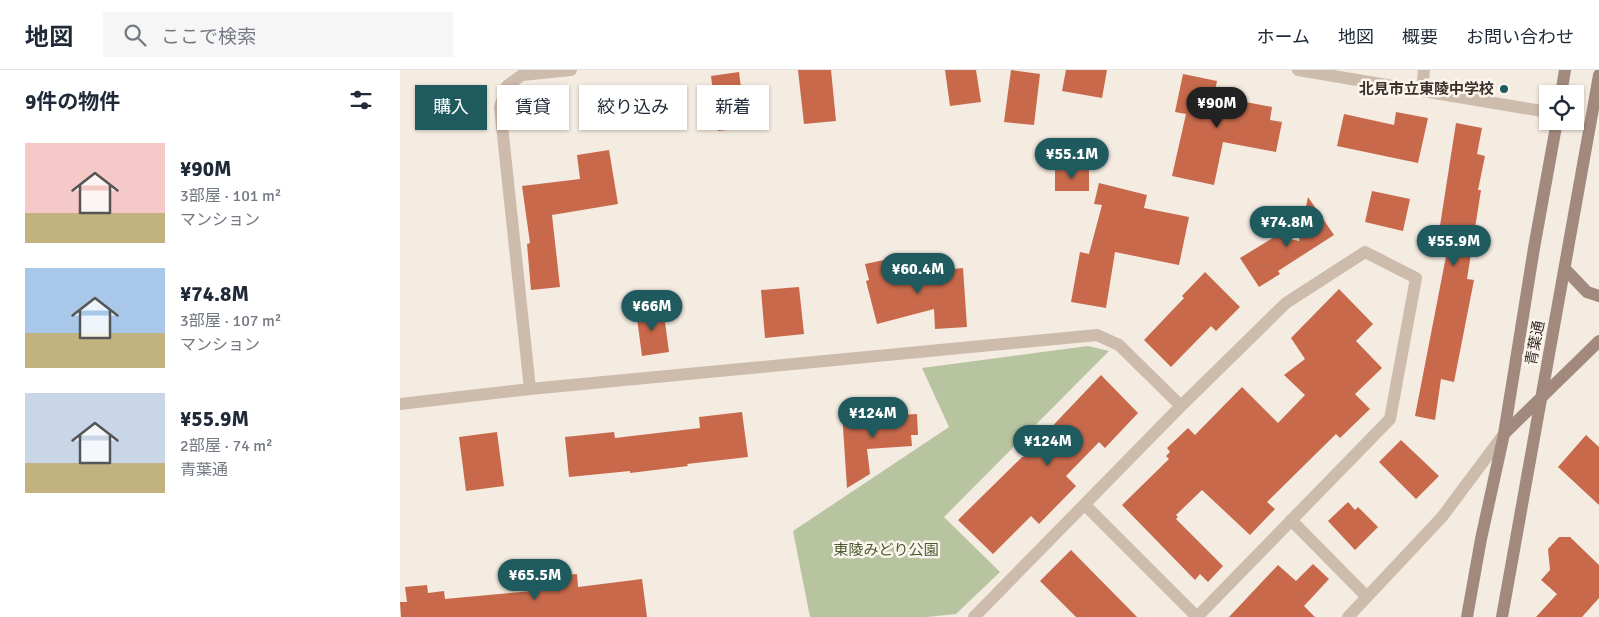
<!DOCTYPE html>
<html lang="ja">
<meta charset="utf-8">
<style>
:root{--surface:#fff;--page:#f6f6f7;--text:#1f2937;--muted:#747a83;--line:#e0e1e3;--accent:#1f5a5e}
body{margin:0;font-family:Signika,"Noto Sans JP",sans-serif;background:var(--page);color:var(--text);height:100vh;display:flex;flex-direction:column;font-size:19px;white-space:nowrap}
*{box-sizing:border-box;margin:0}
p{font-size:16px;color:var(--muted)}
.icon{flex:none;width:28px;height:28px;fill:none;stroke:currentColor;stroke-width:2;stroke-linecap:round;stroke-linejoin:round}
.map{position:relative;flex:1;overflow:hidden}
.panel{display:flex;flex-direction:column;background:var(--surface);width:400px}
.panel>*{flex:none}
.guide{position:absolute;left:15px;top:15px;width:475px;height:45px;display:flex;gap:10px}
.fabs{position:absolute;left:1139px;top:15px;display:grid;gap:10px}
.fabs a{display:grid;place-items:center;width:45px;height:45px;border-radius:0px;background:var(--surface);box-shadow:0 1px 4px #0004;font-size:25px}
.price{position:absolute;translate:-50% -42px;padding:0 11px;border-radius:18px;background:var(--accent);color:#fff;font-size:16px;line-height:32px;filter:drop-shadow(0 1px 2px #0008)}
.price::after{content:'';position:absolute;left:50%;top:30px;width:15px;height:11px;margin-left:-8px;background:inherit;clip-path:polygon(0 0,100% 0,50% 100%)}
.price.on{background:#222;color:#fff}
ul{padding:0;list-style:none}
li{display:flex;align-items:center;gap:15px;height:125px;padding:0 25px}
li span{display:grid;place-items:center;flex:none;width:140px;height:100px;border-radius:0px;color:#555}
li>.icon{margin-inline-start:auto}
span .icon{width:60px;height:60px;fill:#fffc;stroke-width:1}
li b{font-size:21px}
h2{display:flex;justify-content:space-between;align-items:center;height:60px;padding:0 25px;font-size:21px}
.tag{padding:0 18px;border-radius:0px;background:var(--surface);box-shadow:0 1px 4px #0004;font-size:18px;line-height:45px}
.tag.on{background:var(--accent);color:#fff}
header{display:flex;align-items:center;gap:30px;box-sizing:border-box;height:70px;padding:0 25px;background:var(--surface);border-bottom:1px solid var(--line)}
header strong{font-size:24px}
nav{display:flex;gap:28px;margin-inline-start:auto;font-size:18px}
.search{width:350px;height:45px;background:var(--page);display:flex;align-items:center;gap:12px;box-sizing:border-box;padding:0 18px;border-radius:0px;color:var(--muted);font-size:19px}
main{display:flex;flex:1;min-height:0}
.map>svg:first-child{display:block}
.green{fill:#b8c4a0}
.building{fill:#c8694b}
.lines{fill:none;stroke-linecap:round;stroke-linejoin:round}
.lane{stroke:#cdbbac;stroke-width:12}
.street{stroke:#cdbbac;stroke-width:12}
.secondary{stroke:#a18a7d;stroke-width:12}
.poi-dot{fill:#1f5a5e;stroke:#fbf5ee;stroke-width:2}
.labels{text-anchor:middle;stroke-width:5;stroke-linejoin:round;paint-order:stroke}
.poi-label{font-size:15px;font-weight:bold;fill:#3b302b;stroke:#fbf5ee;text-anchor:end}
.street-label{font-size:15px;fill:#3b302b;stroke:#fbf5ee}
.park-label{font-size:15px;fill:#4a5a2e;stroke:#fbf5ee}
</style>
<header>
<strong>地図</strong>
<div class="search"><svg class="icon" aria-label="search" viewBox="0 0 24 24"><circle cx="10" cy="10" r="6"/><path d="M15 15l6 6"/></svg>ここで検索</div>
<nav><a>ホーム</a><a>地図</a><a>概要</a><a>お問い合わせ</a></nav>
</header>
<main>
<section class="panel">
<h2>9件の物件<svg class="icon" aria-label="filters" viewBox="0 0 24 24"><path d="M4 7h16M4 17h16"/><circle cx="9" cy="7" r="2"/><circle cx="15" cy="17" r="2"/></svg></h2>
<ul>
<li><span style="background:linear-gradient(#f6c9c9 70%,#c2b280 0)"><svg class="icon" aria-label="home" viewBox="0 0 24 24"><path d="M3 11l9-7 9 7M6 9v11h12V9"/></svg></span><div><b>¥90M</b><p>3部屋 · 101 m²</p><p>マンション</p></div></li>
<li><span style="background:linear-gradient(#a9c7e8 65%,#c2b280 0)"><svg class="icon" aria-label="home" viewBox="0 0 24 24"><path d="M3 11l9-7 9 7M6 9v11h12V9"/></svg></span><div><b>¥74.8M</b><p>3部屋 · 107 m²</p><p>マンション</p></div></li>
<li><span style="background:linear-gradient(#c9d6e8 70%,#c2b280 0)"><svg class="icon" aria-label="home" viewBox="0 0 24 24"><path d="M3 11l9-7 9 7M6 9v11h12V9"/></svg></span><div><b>¥55.9M</b><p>2部屋 · 74 m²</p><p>青葉通</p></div></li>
</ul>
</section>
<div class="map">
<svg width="1199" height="547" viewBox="0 0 1199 547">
<rect width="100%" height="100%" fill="#f4ebe1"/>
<path class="green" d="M688 276 709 281 544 447 600 502 556 544 527 547H410L393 461 549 357 522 298Z"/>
<path class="building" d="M398 0H431L436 51 404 54Z
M545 0H576L581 32 550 36Z
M611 0 640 4 634 55 604 52Z
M666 0H707L702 28 662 21Z
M339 2 346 58 318 61 311 6Z
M783 4 817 11 814 26 872 37 870 50 882 52 876 82 823 72 814 115 772 106 786 44 775 42Z
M996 42 1028 48 1018 93 937 76 944 44 994 55Z
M1056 53 1082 58 1077 84 1085 86 1078 120H1081L1067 209 1074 210 1054 312 1041 309 1035 350 1015 346 1048 176 1037 175Z
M209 80 218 134 152 145 160 217 131 220 127 174 130 173 122 116 180 109 177 85Z
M655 98H689V121H655Z
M699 113 747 125 744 138 789 147 779 195 715 182 706 238 671 232 680 182 689 184 702 135 694 134Z
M972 121 1010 129 1003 161 965 152Z
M908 127 934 165 878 201 880 204 859 217 840 188 876 166 899 171Z
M484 190 488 205 563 198 567 257 535 259 534 239 477 254 466 211 469 210 465 194Z
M805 202 840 237 816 261 811 256 771 297 744 270 784 228 782 226Z
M399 217 404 264 365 268 361 220Z
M939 219 973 254 956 271 982 298 955 324 970 339 940 368 936 364 867 432 875 439 850 465 802 420 776 445 778 447 776 449 823 496 808 512 800 504 795 510 722 435 769 389 766 386 770 382 767 378 788 358 795 365 842 317 878 353 905 325 884 305 905 289 891 268Z
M263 237 269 282 242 286 236 241Z
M701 305 738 343 705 378 699 372 666 406 676 416 639 454 631 446 593 484 558 450 622 387H623Z
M461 341V347L517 344 518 365H511L512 376 467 379 470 404 447 418 442 342Z
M342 342 348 387 287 394 288 396 230 403V401L169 407 165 367 214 362 215 368 300 358 299 347Z
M97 362 104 416 66 421 59 367Z
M1186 365 1199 377V435L1158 397Z
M1001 370 1039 406 1016 429 979 392Z
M948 432 955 440 958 437 978 457 955 480 928 451Z
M1159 467H1170L1199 495V528L1182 547H1136L1157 524 1141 510 1150 500 1148 479Z
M671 480 737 547H676L640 511Z
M913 494 929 509 904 536 915 547H829L878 495 896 511Z
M177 504 178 517 242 509 247 547H1L0 532H7L5 517 27 515 28 523 44 521 45 529 142 520 141 507Z"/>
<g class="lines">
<path class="lane" d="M1022 21 1024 0"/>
<path class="street" d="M898 0 1148 42
M130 319 100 37 107 16 122 5 171 0
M0 334 130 319 697 265 719 275 781 336
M685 435 797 547
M891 450 967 527
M574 547 781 336 886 233 965 182 1016 208 990 349 797 547
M948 547 1042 447 1104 364"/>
<path class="secondary" d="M1161 24 1165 0
M1165 199 1187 222 1199 226
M1104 364 1199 271
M1067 547 1081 469 1104 364 1134 178 1157 51
M1102 547 1199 5"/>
</g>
<circle class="poi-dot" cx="1104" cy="19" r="5"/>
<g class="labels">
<g class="poi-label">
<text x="1094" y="24">北見市立東陵中学校</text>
</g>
<g class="street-label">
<text transform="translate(1135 273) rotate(-79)" y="5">青葉通</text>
</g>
<g class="park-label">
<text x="486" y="485">東陵みどり公園</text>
</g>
</g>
</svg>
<div class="fabs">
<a><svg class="icon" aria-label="locate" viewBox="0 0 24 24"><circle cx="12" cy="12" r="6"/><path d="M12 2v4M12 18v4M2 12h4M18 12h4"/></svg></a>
</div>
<b class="price on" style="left:817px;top:59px">¥90M</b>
<b class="price" style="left:672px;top:110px">¥55.1M</b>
<b class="price" style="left:887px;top:178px">¥74.8M</b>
<b class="price" style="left:1054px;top:197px">¥55.9M</b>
<b class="price" style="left:518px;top:225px">¥60.4M</b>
<b class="price" style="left:252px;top:262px">¥66M</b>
<b class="price" style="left:473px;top:369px">¥124M</b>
<b class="price" style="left:648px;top:397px">¥124M</b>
<b class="price" style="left:135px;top:531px">¥65.5M</b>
<div class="guide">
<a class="tag on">購入</a>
<a class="tag">賃貸</a>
<a class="tag">絞り込み</a>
<a class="tag">新着</a>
</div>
</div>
</main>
